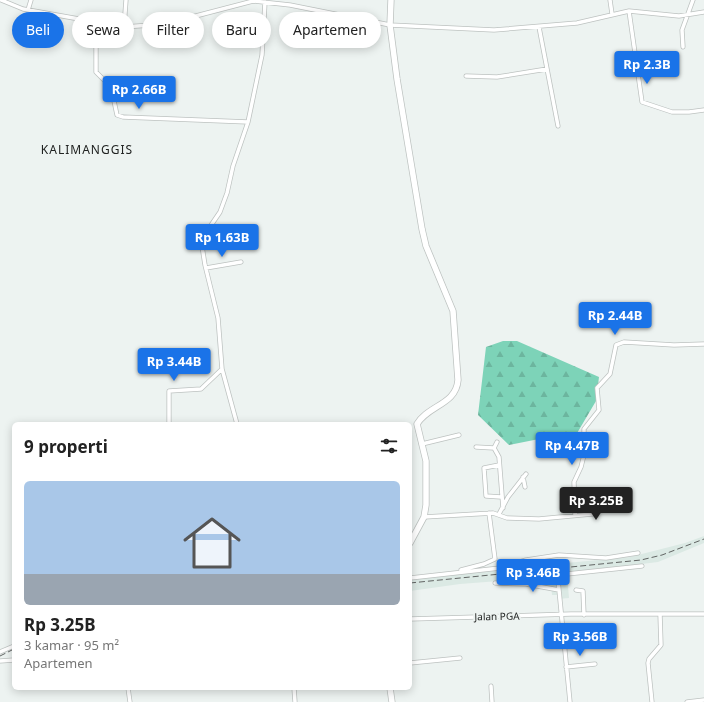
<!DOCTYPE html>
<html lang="id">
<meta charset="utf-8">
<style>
:root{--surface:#fff;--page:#f2f2f2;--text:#222;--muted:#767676;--line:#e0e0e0;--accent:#1a73e8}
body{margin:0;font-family:"Noto Sans",sans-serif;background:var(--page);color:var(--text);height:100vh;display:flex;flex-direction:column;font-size:15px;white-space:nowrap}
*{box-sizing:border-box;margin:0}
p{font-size:13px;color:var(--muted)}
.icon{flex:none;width:22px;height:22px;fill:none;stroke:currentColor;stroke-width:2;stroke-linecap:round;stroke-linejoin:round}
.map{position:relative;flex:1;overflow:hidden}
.drawer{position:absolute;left:12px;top:422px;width:400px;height:268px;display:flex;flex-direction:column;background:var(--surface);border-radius:6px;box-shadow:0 2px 10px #0003}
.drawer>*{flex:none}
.hud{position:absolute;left:12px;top:12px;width:400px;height:36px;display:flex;gap:8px}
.price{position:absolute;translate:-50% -34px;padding:0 9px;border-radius:4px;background:var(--accent);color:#fff;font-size:13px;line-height:26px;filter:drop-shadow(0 1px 2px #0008)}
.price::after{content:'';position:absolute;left:50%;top:24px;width:12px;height:9px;margin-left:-6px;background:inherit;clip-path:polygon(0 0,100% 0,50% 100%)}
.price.current{background:#222;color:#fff}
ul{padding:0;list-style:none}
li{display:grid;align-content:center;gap:8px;height:212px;padding:0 12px}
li+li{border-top:1px solid var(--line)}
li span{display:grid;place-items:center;height:124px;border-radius:6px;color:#555}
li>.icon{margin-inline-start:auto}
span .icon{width:72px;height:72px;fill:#fffc;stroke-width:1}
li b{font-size:17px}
h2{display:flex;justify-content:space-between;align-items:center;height:48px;padding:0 12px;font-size:17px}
.tag{padding:0 14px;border-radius:18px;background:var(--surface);box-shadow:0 2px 10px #0003;font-size:14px;line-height:36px}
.tag.current{background:var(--accent);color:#fff}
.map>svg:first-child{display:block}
.built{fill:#dbe9e4}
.forest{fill:url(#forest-firs)}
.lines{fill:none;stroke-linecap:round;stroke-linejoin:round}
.street-casing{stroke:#bdc2c0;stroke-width:5}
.secondary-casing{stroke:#bdc2c0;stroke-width:7}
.street{stroke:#fff;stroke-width:3.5}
.secondary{stroke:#fff;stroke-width:5.5}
.rail{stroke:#616463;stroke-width:1;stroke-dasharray:6 3;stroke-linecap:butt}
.labels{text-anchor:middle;stroke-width:4;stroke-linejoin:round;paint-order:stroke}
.street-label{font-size:10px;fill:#202221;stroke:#edf3f1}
.quarter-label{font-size:12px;letter-spacing:1px;fill:#202221;stroke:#edf3f1}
</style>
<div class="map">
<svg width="704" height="702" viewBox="0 0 704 702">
<defs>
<pattern id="forest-firs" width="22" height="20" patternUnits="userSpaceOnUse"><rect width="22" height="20" fill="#7dd3b8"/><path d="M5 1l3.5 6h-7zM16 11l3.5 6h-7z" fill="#6cb59e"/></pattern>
</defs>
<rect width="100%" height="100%" fill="#edf3f1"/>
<path class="built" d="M704 536V543L658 562 567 573 569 598 558 599V595H552L551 586 499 581 460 584 410 591V580L460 573 630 557 685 543Z"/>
<path class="forest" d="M503 341H517L599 377 596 401 563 457 539 439 509 445 478 415 486 347Z"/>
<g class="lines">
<g class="street-casing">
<path id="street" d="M1 0 23 9 124 27 165 24 253 1 290 5 390 25 494 30 577 23 629 11 679 16 704 12
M610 0 612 14
M28 10 31 0
M629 11 642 102 672 112H689L704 110
M96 22V72L111 87 117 115 123 117 248 122
M124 27 126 0
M539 27 558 126
M683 47 682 30 693 0
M466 76 497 77 547 69
M206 268 241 262
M169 424V391L201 389 222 369
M237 424 222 369 218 318 205 265 201 240 220 212 227 193 233 166 248 122 262 55 265 2
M497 442 494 448 499 457 503 508
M422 444 459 435
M476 447 494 448
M499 465 484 468 486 496 501 497
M523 477 525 487
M499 514 508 497 526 474
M575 515 574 482 581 467 584 455V429L599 410 597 388 610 374 616 345 624 342 674 345 704 344
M424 517 493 513 507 518 539 519 592 514 609 504
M461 570 484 564 495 559 489 513
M410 578 500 568 526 560 559 555 606 558 638 553
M546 578 558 581
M495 583 526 584 559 590 570 702
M559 590 558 581 567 574 642 566
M576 590 583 591 584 615
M410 619 571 614H704
M0 652 14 646
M0 661 14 660
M410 663 460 658
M566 667 595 664
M491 686 492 702
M128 688 130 702
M294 688 295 702
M652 702 648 663 649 659 661 645 660 614
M687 702 704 700"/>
</g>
<g class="secondary-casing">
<path id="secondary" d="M391 0 390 25 397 79 422 229 426 246 453 311 458 380C456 405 428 405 417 424L426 461V505L424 517 410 543
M390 688 392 702"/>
</g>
<use href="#street" class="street"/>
<use href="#secondary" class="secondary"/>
<path class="rail" d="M410 583 641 560 662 555 704 539
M0 656 14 649"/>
</g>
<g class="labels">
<g class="street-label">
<text transform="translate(497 616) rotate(-1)" y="4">Jalan PGA</text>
</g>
<g class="quarter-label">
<text x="87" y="154">KALIMANGGIS</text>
</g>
</g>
</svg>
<b class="price" style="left:647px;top:85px">Rp 2.3B</b>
<b class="price" style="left:139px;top:110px">Rp 2.66B</b>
<b class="price" style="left:222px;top:258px">Rp 1.63B</b>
<b class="price" style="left:615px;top:336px">Rp 2.44B</b>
<b class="price" style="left:174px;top:382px">Rp 3.44B</b>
<b class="price" style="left:572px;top:466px">Rp 4.47B</b>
<b class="price current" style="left:596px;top:521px">Rp 3.25B</b>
<b class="price" style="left:533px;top:593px">Rp 3.46B</b>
<b class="price" style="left:580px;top:657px">Rp 3.56B</b>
<div class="hud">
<a class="tag current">Beli</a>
<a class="tag">Sewa</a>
<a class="tag">Filter</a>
<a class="tag">Baru</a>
<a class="tag">Apartemen</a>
</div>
<section class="drawer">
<h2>9 properti<svg class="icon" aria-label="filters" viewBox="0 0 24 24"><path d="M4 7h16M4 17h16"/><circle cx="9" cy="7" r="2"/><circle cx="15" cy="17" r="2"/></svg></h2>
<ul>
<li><span style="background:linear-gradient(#a9c7e8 75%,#9aa5b1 0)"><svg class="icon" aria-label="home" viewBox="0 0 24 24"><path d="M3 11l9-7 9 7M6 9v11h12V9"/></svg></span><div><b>Rp 3.25B</b><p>3 kamar · 95 m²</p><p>Apartemen</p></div></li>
</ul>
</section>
</div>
